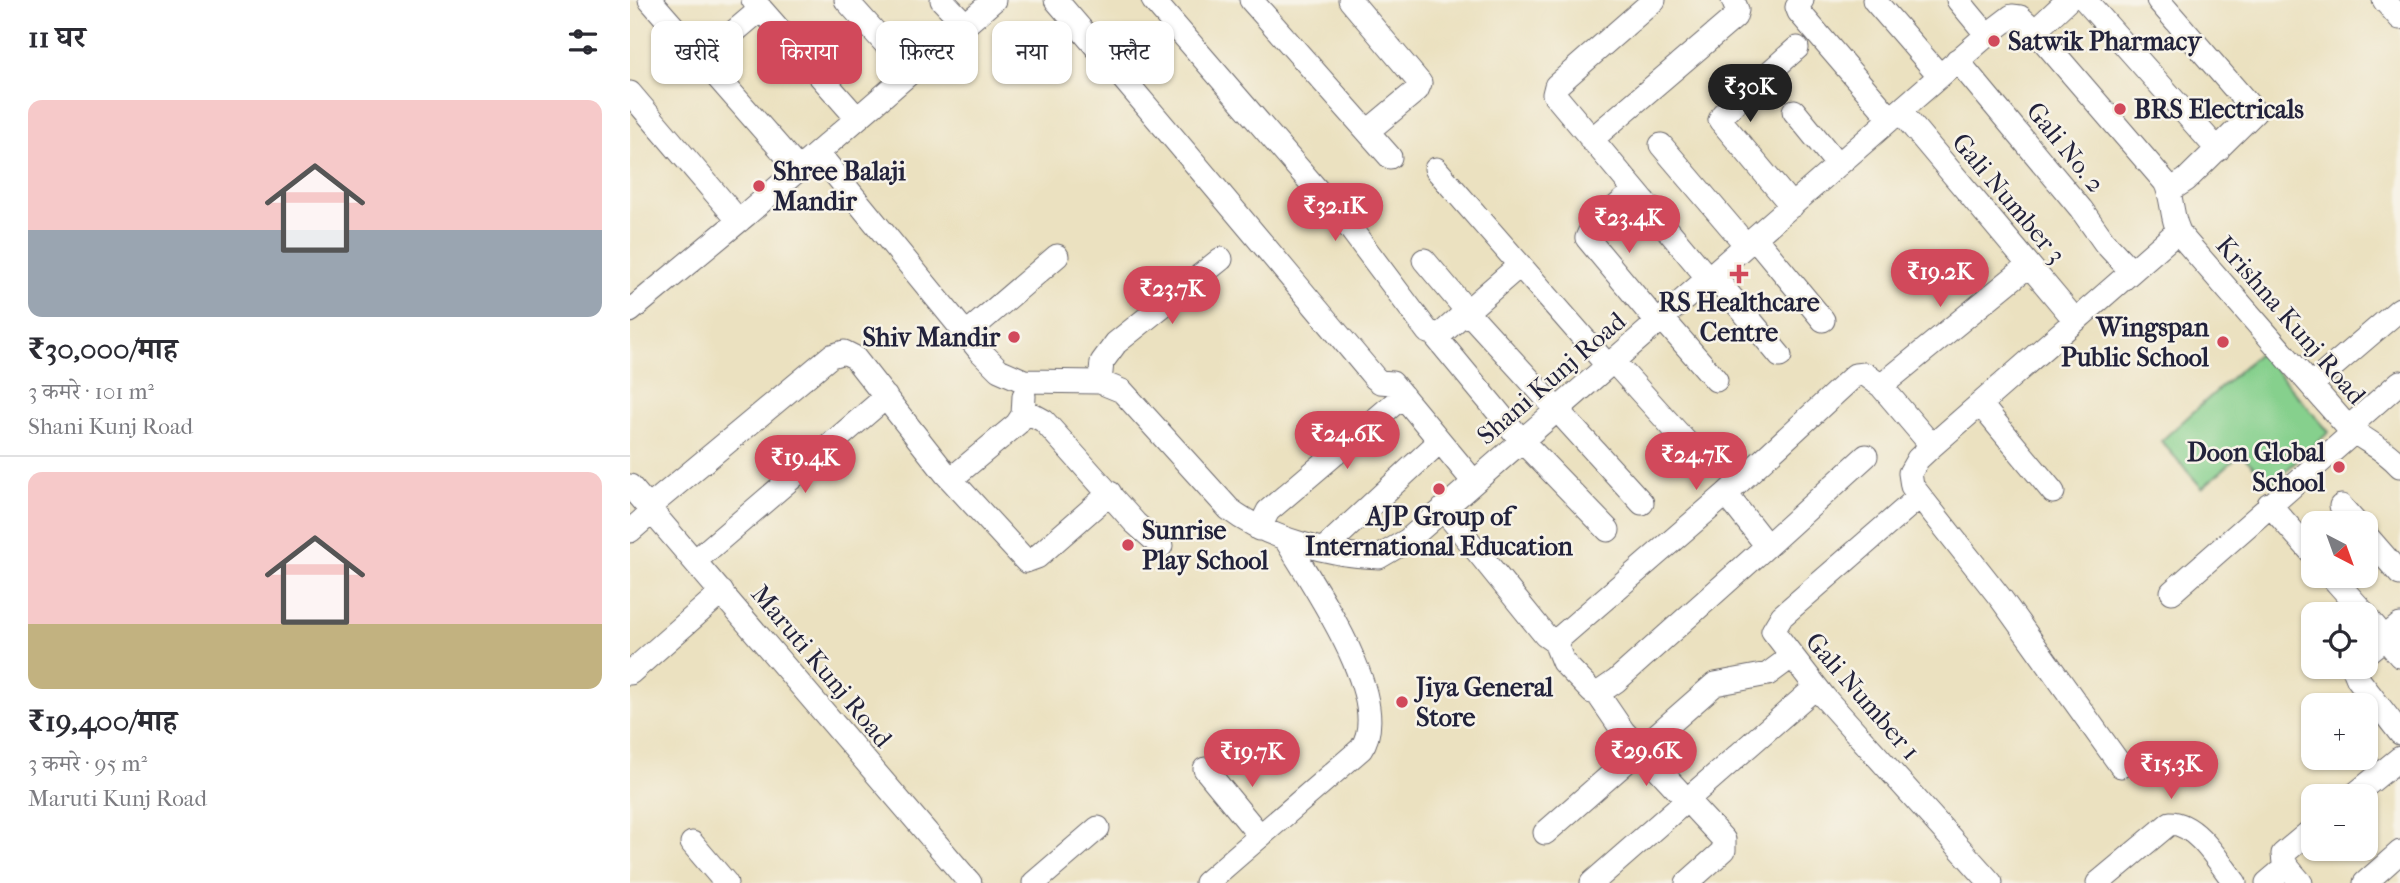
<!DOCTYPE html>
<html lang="hi">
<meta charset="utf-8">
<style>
:root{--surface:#fff;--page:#f2f2f3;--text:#2b2b33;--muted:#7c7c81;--line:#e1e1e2;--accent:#d1495b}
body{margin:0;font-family:"IM FELL French Canon","Noto Serif Devanagari",serif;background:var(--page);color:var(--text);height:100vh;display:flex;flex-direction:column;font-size:26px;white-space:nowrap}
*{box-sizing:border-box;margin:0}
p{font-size:23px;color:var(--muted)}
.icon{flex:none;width:38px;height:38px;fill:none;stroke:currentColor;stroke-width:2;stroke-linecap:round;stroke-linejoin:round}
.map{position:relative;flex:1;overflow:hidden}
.details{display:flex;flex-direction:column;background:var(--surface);width:630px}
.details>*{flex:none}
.banner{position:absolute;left:21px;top:21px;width:665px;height:63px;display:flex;gap:14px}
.needle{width:46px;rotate:139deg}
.tools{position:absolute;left:1671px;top:511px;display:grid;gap:14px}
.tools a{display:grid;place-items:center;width:77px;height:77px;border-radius:14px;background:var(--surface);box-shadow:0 2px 5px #0004;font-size:35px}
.price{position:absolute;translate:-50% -60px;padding:0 16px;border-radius:24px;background:var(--accent);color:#fff;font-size:23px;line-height:46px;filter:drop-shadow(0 2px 4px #0008)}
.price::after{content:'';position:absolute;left:50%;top:42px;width:21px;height:16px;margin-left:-10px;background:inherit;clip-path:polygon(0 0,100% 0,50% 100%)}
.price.current{background:#222;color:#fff}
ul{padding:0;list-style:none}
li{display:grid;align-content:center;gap:14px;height:371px;padding:0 28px}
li+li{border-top:2px solid var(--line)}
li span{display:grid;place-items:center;height:217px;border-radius:14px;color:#555}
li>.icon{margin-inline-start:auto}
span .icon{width:126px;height:126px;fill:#fffc;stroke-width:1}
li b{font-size:30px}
h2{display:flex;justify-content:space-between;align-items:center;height:84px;padding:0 28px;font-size:30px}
.pill{padding:0 24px;border-radius:14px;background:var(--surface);box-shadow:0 2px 5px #0004;font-size:24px;line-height:63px}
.pill.current{background:var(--accent);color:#fff}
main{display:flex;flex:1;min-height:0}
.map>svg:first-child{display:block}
.green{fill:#86d08d;stroke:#547964;stroke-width:2}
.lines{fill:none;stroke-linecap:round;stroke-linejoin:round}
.minor-casing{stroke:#68656a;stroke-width:25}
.minor{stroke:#fff;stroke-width:23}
.poi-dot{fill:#d1495b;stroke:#f7f3e8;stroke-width:2.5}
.labels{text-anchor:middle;stroke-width:5;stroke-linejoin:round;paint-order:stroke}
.poi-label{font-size:26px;font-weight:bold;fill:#22223b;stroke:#f7f3e8;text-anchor:start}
.street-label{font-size:26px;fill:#22223b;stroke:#f7f3e8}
</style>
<main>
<section class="details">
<h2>11 घर<svg class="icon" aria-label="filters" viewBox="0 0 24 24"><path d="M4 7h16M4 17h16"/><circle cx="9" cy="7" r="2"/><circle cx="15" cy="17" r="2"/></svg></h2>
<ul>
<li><span style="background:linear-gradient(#f6c9c9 60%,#9aa5b1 0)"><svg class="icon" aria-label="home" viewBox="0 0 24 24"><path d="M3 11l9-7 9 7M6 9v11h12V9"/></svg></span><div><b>₹30,000/माह</b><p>3 कमरे · 101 m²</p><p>Shani Kunj Road</p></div></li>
<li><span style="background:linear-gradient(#f6c9c9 70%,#c2b280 0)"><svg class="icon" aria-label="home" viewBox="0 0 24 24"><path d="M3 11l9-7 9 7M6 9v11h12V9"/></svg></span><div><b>₹19,400/माह</b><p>3 कमरे · 95 m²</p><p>Maruti Kunj Road</p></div></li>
</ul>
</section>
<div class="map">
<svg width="1770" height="883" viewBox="0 0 1770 883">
<rect width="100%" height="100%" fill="#f7f3e8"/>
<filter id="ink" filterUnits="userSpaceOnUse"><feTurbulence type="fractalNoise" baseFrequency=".0143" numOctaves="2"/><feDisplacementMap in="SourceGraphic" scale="14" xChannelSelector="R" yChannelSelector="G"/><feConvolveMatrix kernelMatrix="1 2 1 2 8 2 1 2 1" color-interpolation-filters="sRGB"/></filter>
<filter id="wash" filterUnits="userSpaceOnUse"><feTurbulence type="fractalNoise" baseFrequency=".00686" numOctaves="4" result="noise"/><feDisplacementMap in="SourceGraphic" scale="28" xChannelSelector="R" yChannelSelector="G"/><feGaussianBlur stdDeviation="1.57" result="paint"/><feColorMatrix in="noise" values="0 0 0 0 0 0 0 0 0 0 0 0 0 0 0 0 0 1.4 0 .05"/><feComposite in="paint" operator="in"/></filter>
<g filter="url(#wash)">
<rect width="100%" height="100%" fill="#ebe1c0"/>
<path class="green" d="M1630 352 1699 432 1641 484 1611 454 1572 488 1531 441Z"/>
</g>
<g filter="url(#ink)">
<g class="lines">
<g class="minor-casing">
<path id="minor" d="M20 0 169 170
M123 0 227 118
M216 0 280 71
M312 0 335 24
M426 0C534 125 639 252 745 378L750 382 762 383 844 482
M523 0 720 228 798 332 810 335 837 311 1012 503
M621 0 760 157
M720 0 790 83 787 90 738 131
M1024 0 926 86 924 94 1078 278
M1172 0 1167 7 1169 12 1261 119
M1244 0 1310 76
M1328 0 1357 35
M1455 0 1588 150
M1528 0 1625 112 1556 180 1539 191
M1754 0 1770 18
M1405 31 1438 0
M72 59 131 9
M1327 60 1451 209 1475 243 1501 271
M0 93 109 221
M1164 111 1208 165
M1270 111 1445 320
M961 140 1105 17 1107 10 1103 0
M1031 145 1116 245
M188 153 350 351 369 370 394 381 470 382 492 391 599 509C637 538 701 556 749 557L778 540 1357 35 1382 16 1390 17 1405 31 1535 182C1544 199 1540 220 1552 237L1714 423C1732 441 1751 445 1770 466
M806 169 978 366
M1004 191 961 229 957 238 1027 322
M1162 206 1090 120 1093 114 1167 48
M1125 238 1193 320
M794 260 837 311 890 265
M1082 274 1150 356
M0 311 116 215 364 0
M1032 318 1086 380
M336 334 427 256
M806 337 892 441 978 530
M983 361 1066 453
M470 382 472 362 486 343 591 259
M1681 385 1770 309
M1251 386 1398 266
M1350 404 1423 492
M394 410 414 421 505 523 531 546
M1719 427 1770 382
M321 479 387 424 393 415 394 396
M0 486 340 883
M1290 496 1152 616 1143 631 1194 697 1361 883
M1639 504 1684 555
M1711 506 1726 523
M18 508 201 356 214 352 224 357 315 473 396 561 407 557 480 493
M813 509 915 635 925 642 1096 494 1225 375 1235 374 1251 386 1302 446
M629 529 638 511 773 396
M0 531 22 512
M1736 535 1770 574
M1137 546 1236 456
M695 548 810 441
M65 561 256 397
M1701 576 1735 614
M1542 592 1724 432
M1736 616 1770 656
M925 642 933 662 962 692H970L986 681 1137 546 1096 494
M1736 653 1770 625
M1723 667 1728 679 1770 733
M0 673 92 592
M967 693 993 731 1094 840V850L1057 883
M1491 766 1372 600 1282 486 1280 473 1288 459 1302 446 1548 231
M575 769 630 836
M1723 796 1770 758
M915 833 1085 684 1138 674 1161 657
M62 843 96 883
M404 883 468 828
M576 883 731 749C765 701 681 583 656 540
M962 883 1186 687
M1468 883 1540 823C1567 823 1590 864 1605 883
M1637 883 1657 866
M1671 883 1654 863 1653 854 1684 828
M1735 883 1770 852"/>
</g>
<use href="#minor" class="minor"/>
</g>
</g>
<g class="poi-dot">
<circle cx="1364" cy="41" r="7"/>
<circle cx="1490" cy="109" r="7"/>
<circle cx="129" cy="186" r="7"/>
<path d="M1105.5 263.5h7v7h7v7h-7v7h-7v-7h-7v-7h7z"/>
<circle cx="384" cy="337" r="7"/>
<circle cx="1593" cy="342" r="7"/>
<circle cx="1709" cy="467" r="7"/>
<circle cx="809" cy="489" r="7"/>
<circle cx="498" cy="545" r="7"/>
<circle cx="772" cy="702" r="7"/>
</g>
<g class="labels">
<g class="poi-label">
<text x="1378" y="50">Satwik Pharmacy</text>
<text x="1504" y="118">BRS Electricals</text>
<text x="143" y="180">Shree Balaji<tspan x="143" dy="30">Mandir</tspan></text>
<text x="1109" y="311" text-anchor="middle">RS Healthcare<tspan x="1109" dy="30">Centre</tspan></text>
<text x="1579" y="336" text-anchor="end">Wingspan<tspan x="1579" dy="30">Public School</tspan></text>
<text x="370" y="346" text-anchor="end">Shiv Mandir</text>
<text x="1695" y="461" text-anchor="end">Doon Global<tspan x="1695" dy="30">School</tspan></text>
<text x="809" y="525" text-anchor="middle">AJP Group of<tspan x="809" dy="30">International Education</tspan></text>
<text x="512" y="539">Sunrise<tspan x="512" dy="30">Play School</tspan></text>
<text x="786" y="696">Jiya General<tspan x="786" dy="30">Store</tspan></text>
</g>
<g class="street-label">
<text transform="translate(1436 147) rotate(51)" y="9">Gali No. 2</text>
<text transform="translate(1379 198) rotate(50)" y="9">Gali Number 3</text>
<text transform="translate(1661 320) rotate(49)" y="9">Krishna Kunj Road</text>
<text transform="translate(921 378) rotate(-41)" y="9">Shani Kunj Road</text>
<text transform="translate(192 666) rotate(50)" y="9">Maruti Kunj Road</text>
<text transform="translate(1233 696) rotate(49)" y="9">Gali Number 1</text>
</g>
</g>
</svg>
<div class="tools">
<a><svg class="needle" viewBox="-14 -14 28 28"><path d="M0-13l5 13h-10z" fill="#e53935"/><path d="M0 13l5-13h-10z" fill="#7c7c81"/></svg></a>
<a><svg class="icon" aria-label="locate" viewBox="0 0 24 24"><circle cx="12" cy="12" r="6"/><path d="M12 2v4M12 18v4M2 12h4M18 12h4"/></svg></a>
<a>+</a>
<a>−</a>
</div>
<b class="price current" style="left:1120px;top:124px">₹30K</b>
<b class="price" style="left:705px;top:243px">₹32.1K</b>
<b class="price" style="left:999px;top:255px">₹23.4K</b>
<b class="price" style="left:1310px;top:309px">₹19.2K</b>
<b class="price" style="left:542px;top:326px">₹23.7K</b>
<b class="price" style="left:717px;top:471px">₹24.6K</b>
<b class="price" style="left:1066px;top:492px">₹24.7K</b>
<b class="price" style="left:175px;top:495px">₹19.4K</b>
<b class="price" style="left:1016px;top:788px">₹29.6K</b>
<b class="price" style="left:622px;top:789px">₹19.7K</b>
<b class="price" style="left:1541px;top:801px">₹15.3K</b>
<div class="banner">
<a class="pill">खरीदें</a>
<a class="pill current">किराया</a>
<a class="pill">फ़िल्टर</a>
<a class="pill">नया</a>
<a class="pill">फ़्लैट</a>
</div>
</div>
</main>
